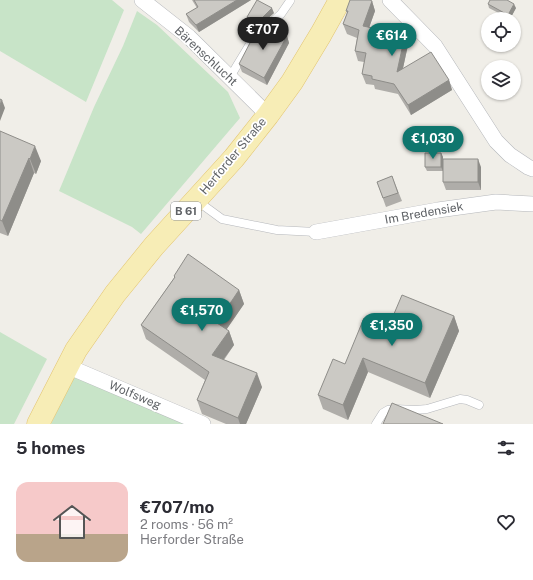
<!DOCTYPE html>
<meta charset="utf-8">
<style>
:root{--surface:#fff;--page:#f2f2f3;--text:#2b2b33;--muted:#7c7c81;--line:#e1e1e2;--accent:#0f766e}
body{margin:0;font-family:"Public Sans",sans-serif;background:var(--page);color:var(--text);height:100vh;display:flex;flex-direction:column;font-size:15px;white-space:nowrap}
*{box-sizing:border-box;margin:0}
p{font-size:13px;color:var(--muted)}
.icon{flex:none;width:22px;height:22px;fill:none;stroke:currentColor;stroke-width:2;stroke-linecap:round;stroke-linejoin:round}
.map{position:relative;height:424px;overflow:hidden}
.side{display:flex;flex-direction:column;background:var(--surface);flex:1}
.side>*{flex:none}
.tools{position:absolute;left:481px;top:12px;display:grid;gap:8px}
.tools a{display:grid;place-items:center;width:40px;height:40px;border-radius:50%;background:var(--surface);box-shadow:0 1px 3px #0004;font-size:20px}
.price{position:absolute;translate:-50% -34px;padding:0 9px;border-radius:14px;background:var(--accent);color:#fff;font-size:13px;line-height:26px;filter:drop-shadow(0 1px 2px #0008)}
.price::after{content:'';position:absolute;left:50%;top:24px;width:12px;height:9px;margin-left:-6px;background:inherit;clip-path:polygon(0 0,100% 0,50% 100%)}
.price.current{background:#222;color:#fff}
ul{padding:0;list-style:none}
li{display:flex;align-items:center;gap:12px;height:100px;padding:0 16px}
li+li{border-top:1px solid var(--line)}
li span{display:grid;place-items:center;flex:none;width:112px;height:80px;border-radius:12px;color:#555}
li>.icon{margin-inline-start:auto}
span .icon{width:48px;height:48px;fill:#fffc;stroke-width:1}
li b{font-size:17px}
h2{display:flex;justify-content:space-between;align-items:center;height:48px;padding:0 16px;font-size:17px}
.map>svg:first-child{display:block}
.green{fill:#c8e4c8}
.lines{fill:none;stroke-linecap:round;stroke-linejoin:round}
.lane-casing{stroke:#b5b7bb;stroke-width:9}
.street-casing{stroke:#b5b7bb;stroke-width:16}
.primary-casing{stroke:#e3c46e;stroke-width:23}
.lane{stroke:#fff;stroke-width:8}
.street{stroke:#fff;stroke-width:15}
.primary{stroke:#f7edb6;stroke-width:22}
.wall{fill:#afada9}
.shaded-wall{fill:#8e8d89}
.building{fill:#cbc9c4;stroke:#8e8d89}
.labels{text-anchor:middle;stroke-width:3.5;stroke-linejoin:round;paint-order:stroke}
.shield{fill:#fff;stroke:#8f9194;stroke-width:1}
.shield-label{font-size:11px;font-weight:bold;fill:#5f6266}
.street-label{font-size:12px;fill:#5f6266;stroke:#fff}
</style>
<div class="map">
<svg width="533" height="424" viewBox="0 0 533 424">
<rect width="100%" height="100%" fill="#f0eee8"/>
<path class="green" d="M0 0H112L124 10 86 102 0 51Z
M137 11 157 25 228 92 240 118 141 234 132 227 59 191 94 107 123 46Z
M0 332 47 359 14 424H0Z
M74 375 189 424H51Z"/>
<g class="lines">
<g class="lane-casing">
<path id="lane" d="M230 77 250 44 263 30 281 14 290 1
M196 200 222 219 277 230 316 232
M376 424 383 413 388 410 395 409 415 410 427 409 460 399 467 400 479 405"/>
</g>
<g class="street-casing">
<path id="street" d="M142 0 189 37 268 115
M390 0 435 46 496 141 510 155 528 167 533 169
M316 232 438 210 496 202 533 204
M67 366 203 424"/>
</g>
<g class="primary-casing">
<path id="primary" d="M38 424 76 350 115 294 154 246 234 158 268 115 292 82 321 34 340 0"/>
</g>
<use href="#lane" class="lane"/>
<use href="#street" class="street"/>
<use href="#primary" class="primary"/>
</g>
<path class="wall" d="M192 0H251L199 32 189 22 186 14 197 8Z
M372 1 375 11 369 28 408 45 403 68 449 80 452 90 411 115 398 94 375 89 374 85 366 84 362 74 364 62 358 61 355 51 357 38 347 34 343 24 347 13 346 11Z
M488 4 516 8 510 19 489 8Z
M274 13 258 27 249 22 247 17Z
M287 36 289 43 267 85 242 72 239 64Z
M0 131 41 161 36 174 34 173 8 236 0 233Z
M441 153 443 157V171H427L425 167Z
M481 167V190H446L443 182Z
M392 176 402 201 386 207 377 182Z
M174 276 239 290 244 304 226 330 229 331 234 345 224 360 262 387 246 424H226L202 414 197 400 205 380 146 339 141 325 174 278Z
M454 316 459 331 430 398 368 372 348 420 323 409 318 395 345 364 388 328Z"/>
<path class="shaded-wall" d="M237 0H251L199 32 196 25Z
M372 1 375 11 366 36 363 26Z
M514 4 516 8 510 19 508 15Z
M272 8 274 13 258 27 257 23Z
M405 35 408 45 400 82 397 72Z
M287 36 289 43 267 85 264 78Z
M449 80 452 90 411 115 408 105Z
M2 100 5 108 0 121V105Z
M35 146 41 161 36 174 30 159Z
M441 153 443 157V171L441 167Z
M29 158 34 173 8 236 2 221Z
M478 159 481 167V190L478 182Z
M239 290 244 304 222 336 217 323Z
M454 316 459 331 430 398 425 383Z
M229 331 234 345 217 368 212 355Z
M363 358 368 372 348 420 343 405Z
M257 373 262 387 246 424H240L238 418Z"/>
<path class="building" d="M194 0H237L196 25 186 14 198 7Z
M257 0 272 8 257 23 247 17Z
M350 0H370L372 1 363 26 405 35 397 72 431 52 449 80 408 105 394 84 372 79V76L362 74 366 53 355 51 359 30 343 24 348 11H346Z
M490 0H507L514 4 508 15 488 4Z
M266 25 287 36 264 78 239 64 252 39Z
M0 99 2 100 0 105Z
M0 131 35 146 30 159 29 158 2 221 0 220Z
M425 153H441V167H425Z
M443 159H478V182H443Z
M392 176 398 193 383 198 377 182Z
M188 254 239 290 217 323 229 331 212 355 257 373 238 418 197 400 209 372 141 325 175 277 174 276Z
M402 295 454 316 425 383 363 358 343 405 318 395 333 359 345 364 364 318 388 328Z
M392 403 443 424H383Z"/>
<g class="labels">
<rect class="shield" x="171" y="202" width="30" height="18" rx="3"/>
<g class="shield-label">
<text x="186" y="215">B 61</text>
</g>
<g class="street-label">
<text transform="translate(206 56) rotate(43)" y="4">Bärenschlucht</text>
<text transform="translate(233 156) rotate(-50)" y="4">Herforder Straße</text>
<text transform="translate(424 213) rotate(-10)" y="4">Im Bredensiek</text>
<text transform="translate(135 395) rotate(23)" y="4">Wolfsweg</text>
</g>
</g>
</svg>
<div class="tools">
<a><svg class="icon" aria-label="locate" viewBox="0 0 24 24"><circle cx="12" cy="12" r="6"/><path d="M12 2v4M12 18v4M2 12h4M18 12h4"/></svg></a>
<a><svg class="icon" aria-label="layers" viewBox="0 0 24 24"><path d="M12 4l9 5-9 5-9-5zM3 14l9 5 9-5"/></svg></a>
</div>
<b class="price current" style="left:263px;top:51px">€707</b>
<b class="price" style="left:392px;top:57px">€614</b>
<b class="price" style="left:433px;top:160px">€1,030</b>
<b class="price" style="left:202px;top:332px">€1,570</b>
<b class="price" style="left:392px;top:347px">€1,350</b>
</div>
<section class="side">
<h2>5 homes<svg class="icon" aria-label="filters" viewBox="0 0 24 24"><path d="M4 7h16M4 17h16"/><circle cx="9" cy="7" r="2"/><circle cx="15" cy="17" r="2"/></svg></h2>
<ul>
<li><span style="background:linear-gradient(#f6c9c9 65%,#b9a48a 0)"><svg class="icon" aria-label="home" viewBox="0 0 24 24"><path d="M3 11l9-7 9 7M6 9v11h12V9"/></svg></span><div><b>€707/mo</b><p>2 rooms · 56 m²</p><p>Herforder Straße</p></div><svg class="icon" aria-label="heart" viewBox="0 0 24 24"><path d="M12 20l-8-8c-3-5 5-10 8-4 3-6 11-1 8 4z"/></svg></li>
</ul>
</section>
